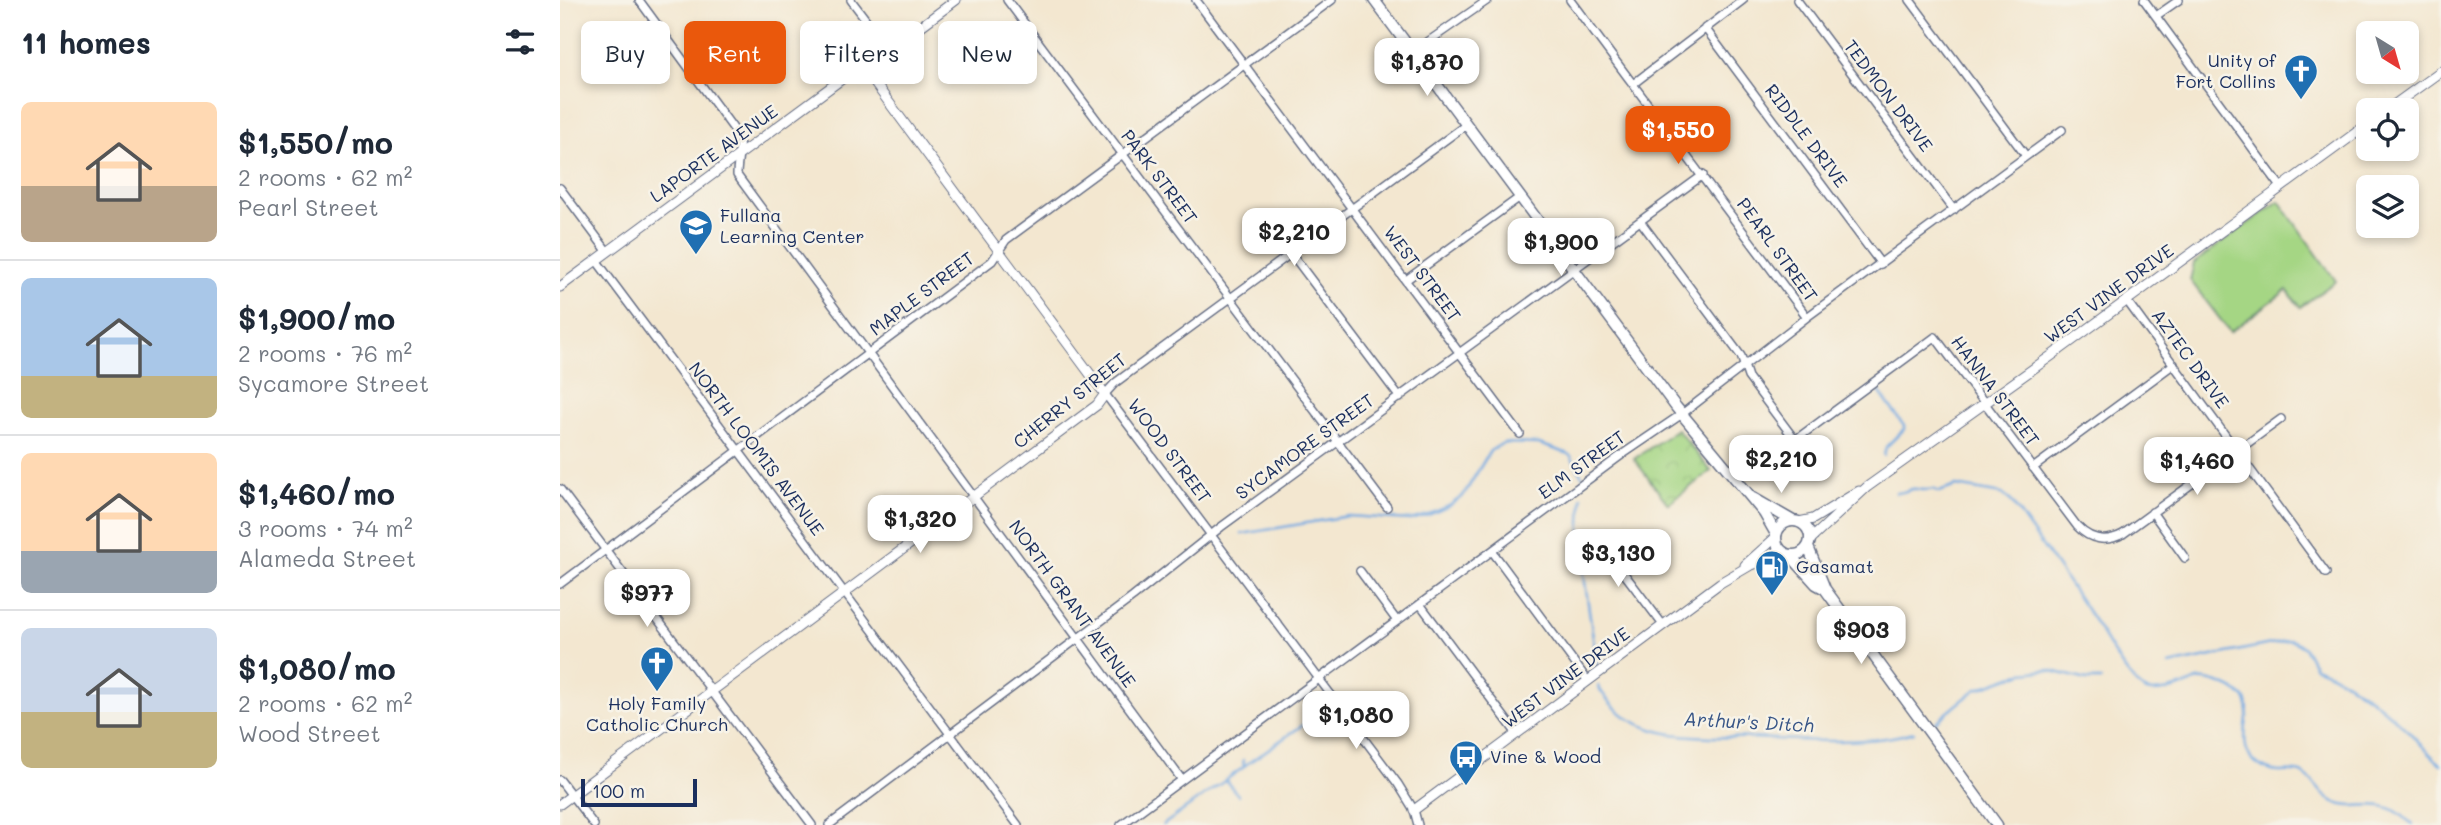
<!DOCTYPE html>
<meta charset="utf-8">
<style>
:root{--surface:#fff;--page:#f2f2f3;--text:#1f2937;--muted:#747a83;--line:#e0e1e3;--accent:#ea580c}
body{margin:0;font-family:Mali,sans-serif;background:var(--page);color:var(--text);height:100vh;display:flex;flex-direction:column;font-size:26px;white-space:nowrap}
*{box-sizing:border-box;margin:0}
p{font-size:23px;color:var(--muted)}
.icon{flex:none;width:38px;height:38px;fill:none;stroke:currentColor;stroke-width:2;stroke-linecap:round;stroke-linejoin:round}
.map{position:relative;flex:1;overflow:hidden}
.drawer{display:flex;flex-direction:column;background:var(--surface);width:560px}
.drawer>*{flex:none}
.top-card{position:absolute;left:21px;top:21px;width:665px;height:63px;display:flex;gap:14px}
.needle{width:46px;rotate:143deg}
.controls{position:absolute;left:1796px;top:21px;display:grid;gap:14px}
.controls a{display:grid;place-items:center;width:63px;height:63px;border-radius:10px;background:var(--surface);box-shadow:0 4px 10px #0003;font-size:35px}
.scale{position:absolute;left:21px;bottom:18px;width:116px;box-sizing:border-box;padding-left:7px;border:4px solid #1b2f5e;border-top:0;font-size:19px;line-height:24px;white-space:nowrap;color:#1b2f5e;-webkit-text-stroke:5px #f7f3e8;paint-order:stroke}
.price{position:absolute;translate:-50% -60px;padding:0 16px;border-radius:14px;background:#fff;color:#222;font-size:23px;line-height:46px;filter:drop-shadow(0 2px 4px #0008)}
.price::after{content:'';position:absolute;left:50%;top:42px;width:21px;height:16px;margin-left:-10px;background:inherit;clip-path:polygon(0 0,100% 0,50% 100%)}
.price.current{background:var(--accent);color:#fff}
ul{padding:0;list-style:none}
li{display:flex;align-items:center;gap:21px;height:175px;padding:0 21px}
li+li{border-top:2px solid var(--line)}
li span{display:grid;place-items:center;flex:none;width:196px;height:140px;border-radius:10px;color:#555}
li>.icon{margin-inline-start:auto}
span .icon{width:84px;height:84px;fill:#fffc;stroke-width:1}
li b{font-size:30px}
h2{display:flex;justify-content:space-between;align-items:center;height:84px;padding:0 21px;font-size:30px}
.tag{padding:0 24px;border-radius:10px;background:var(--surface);box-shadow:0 4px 10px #0003;font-size:24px;line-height:63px}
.tag.current{background:var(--accent);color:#fff}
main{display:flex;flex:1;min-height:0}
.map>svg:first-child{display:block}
.grass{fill:#a5d684;stroke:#608271;stroke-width:2}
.park{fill:url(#park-crowns);stroke:#608271;stroke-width:2}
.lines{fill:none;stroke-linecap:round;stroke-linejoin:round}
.stream{stroke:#74aae2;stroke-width:2.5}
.minor-casing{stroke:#676f86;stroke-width:10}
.tertiary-casing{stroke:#676f86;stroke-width:11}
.secondary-casing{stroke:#676f86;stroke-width:13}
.minor{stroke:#fff;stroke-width:7}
.tertiary{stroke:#fff;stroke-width:9}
.secondary{stroke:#fff;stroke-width:10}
.labels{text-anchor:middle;stroke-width:5;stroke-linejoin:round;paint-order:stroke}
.poi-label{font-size:18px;fill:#1b2f5e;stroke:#f7f3e8;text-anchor:start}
.street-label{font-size:18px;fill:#1b2f5e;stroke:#f7f3e8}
.water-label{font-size:19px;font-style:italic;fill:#365486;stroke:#f7f3e8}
</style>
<main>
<section class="drawer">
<h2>11 homes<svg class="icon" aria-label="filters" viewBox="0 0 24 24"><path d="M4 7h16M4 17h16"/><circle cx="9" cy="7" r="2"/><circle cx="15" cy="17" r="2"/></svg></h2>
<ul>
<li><span style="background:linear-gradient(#ffd9b3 60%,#b9a48a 0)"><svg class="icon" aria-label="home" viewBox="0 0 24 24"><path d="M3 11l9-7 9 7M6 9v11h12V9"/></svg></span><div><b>$1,550/mo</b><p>2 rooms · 62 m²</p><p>Pearl Street</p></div></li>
<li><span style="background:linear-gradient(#a9c7e8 70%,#c2b280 0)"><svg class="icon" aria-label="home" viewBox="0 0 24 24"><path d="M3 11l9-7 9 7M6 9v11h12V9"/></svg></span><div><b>$1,900/mo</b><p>2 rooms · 76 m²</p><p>Sycamore Street</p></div></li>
<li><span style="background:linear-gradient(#ffd9b3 70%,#9aa5b1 0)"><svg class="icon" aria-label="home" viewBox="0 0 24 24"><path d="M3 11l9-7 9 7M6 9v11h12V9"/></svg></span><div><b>$1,460/mo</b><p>3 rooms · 74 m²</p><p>Alameda Street</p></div></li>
<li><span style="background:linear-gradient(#c9d6e8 60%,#c2b280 0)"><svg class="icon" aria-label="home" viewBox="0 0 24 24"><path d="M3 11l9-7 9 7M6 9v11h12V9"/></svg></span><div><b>$1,080/mo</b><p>2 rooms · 62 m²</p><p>Wood Street</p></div></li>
</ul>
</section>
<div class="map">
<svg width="1881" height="825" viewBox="0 0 1881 825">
<defs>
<pattern id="park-crowns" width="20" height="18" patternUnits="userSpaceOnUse" patternTransform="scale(1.75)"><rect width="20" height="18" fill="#a5d684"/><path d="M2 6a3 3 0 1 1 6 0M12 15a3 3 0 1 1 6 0" fill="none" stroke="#8db874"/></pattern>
</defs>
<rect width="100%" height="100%" fill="#f7f3e8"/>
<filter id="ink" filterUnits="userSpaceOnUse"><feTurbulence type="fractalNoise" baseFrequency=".0143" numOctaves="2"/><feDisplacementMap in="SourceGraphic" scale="14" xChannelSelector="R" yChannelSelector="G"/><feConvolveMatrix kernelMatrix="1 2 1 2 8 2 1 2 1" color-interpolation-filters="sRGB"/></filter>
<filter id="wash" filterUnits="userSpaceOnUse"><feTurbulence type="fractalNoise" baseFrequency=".00686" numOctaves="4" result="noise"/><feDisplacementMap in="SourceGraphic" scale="28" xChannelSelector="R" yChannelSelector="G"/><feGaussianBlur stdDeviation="1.57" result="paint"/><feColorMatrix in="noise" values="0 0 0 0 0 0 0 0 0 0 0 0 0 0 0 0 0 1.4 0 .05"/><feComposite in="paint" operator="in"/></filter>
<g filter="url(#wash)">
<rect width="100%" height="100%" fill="#f3e7d0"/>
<path class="grass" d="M1719 201 1776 281 1740 307 1727 290 1670 332 1630 280 1634 263Z"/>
<path class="park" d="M1117 429 1151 471 1108 504 1074 459Z"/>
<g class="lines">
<path class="stream" d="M1319 391 1344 426V429L1326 447 1324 455
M1336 493C1344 493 1345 491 1352 489 1358 488 1365 492 1373 489L1379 492 1396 486 1442 494 1451 501C1477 539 1504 576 1530 615 1541 631 1570 686 1587 691 1596 694 1614 689 1624 686 1628 685 1633 681 1638 680 1651 678 1673 688 1683 696 1700 710 1662 755 1712 771 1722 774 1733 769 1743 774 1756 781 1760 796 1774 802 1789 810 1806 803 1821 806 1835 808 1843 816 1853 825
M1022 497 1020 548 1037 665
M682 534 788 516 851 520 868 515 889 506 903 496 930 451 943 443 979 444 1006 453 1011 456 1022 476
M1609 665 1730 640C1749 647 1745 652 1755 667 1789 680 1820 704 1846 729 1858 740 1868 754 1881 764
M1038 686C1048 704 1066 720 1086 727 1119 740 1158 736 1193 738 1242 740 1307 746 1354 732
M1376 722 1415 690 1463 673 1488 670 1527 680H1541
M684 766 744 724 746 716
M665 780 678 795
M603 825 684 767 683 760"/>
</g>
</g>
<g filter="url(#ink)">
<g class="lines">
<g class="minor-casing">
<path id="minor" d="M79 0 178 135C182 144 177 163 177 175L622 780
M291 0 329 50
M447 0 827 507
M636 0 960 434
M1010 0 1247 317
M1237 0 1394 210
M1350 0 1466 156
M1584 0 1721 187
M1596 16 1619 0
M1145 28 1321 264
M853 52 928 0
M1073 84 1183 0
M0 188 47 251
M1081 222 1181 356 1188 377 1235 440 1375 337 1517 526C1530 540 1546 543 1563 534L1721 419
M731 253 840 398
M36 260 458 825
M846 280 960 197
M1567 301 1766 573
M1473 468 1614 364
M0 489 252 825
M1592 512 1625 558
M1035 535 1103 625
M932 551 1028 681
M800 571 837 621
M0 584 432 261 446 240 772 0
M860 604 957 734
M0 780 34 825
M269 825 573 597 661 527 1143 175
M561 825 1063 454 1122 414 1247 317 1502 130
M858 825 854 810 838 784 545 394 555 383 907 124"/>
</g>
<g class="tertiary-casing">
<path id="tertiary" d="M1827 110 1881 71
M0 287 290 73 329 50 396 0
M1239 522 1253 519 1299 491
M1250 540 1307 487 1491 356 1808 124
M1185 565 1215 538
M0 804 537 405 545 394 302 66
M854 810 1160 583 1189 566 1223 553"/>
</g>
<g class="secondary-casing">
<path id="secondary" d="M814 0 1116 407 1204 513 1216 534
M1193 498 1233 521
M1216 538a17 17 0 1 1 34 0a17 17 0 1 1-34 0Z
M1248 547 1265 589 1437 825
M1230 555 1256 584 1265 589"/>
</g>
<use href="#minor" class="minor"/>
<use href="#tertiary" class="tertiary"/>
<use href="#secondary" class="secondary"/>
</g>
</g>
<defs>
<g id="church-pin" transform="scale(1.75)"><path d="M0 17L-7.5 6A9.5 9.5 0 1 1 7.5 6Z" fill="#1f6fb2" stroke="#f7f3e8"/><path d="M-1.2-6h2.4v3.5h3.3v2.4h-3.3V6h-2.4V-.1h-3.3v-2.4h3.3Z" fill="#fff"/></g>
<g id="school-pin" transform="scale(1.75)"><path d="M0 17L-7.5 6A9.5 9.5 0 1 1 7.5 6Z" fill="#1f6fb2" stroke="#f7f3e8"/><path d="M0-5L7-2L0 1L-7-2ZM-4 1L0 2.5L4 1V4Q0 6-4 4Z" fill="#fff"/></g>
<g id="fuel-pin" transform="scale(1.75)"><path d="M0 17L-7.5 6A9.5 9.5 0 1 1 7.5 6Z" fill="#1f6fb2" stroke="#f7f3e8"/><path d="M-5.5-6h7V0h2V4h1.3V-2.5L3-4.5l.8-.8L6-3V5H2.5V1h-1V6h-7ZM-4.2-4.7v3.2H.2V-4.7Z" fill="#fff"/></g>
<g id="bus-pin" transform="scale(1.75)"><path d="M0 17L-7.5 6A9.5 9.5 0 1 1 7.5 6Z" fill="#1f6fb2" stroke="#f7f3e8"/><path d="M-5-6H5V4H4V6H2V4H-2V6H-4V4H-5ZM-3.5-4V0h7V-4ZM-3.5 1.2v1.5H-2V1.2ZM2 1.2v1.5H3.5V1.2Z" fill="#fff"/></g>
</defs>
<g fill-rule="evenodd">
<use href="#church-pin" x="1741" y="71"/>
<use href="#school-pin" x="136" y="226"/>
<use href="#fuel-pin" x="1212" y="567"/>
<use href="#church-pin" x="97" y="663"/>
<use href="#bus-pin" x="906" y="757"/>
</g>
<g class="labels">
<g class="poi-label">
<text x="1716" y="67" text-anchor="end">Unity of<tspan x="1716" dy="21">Fort Collins</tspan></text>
<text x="160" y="222">Fullana<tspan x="160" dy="21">Learning Center</tspan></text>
<text x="1236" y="573">Gasamat</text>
<text x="97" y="710" text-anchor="middle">Holy Family<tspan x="97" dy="21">Catholic Church</tspan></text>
<text x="930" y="763">Vine &amp; Wood</text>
</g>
<g class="street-label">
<text transform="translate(1328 96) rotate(53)" y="6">TEDMON DRIVE</text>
<text transform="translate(1246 136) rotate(53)" y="6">RIDDLE DRIVE</text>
<text transform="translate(154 154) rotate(-36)" y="6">LAPORTE AVENUE</text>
<text transform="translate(599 177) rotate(53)" y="6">PARK STREET</text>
<text transform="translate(1217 250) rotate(54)" y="6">PEARL STREET</text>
<text transform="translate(862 274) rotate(53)" y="6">WEST STREET</text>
<text transform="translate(362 294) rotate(-37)" y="6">MAPLE STREET</text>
<text transform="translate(1549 294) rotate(-36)" y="6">WEST VINE DRIVE</text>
<text transform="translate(1630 359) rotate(54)" y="6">AZTEC DRIVE</text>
<text transform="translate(1435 391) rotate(53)" y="6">HANNA STREET</text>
<text transform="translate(510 401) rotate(-39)" y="6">CHERRY STREET</text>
<text transform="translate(745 447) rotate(-36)" y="6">SYCAMORE STREET</text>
<text transform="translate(196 449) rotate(53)" y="6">NORTH LOOMIS AVENUE</text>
<text transform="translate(609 451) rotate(53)" y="6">WOOD STREET</text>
<text transform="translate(1022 465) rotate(-36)" y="6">ELM STREET</text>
<text transform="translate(512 604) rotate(54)" y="6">NORTH GRANT AVENUE</text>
<text transform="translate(1006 678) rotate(-37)" y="6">WEST VINE DRIVE</text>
</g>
<g class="water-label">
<text transform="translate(1189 722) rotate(3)" y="7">Arthur's Ditch</text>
</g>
</g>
</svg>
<div class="controls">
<a><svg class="needle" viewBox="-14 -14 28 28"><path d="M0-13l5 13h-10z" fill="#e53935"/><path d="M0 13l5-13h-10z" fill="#747a83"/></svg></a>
<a><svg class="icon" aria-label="locate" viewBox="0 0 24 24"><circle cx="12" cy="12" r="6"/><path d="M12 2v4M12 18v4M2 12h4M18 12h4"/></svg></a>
<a><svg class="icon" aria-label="layers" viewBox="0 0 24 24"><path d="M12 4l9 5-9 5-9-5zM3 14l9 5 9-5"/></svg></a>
</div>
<div class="scale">100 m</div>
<b class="price" style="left:867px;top:98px">$1,870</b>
<b class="price current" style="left:1118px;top:166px">$1,550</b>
<b class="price" style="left:734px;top:268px">$2,210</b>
<b class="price" style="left:1001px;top:278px">$1,900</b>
<b class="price" style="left:1221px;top:495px">$2,210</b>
<b class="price" style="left:1637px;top:497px">$1,460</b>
<b class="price" style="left:360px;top:555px">$1,320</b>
<b class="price" style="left:1058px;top:589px">$3,130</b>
<b class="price" style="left:87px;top:629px">$977</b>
<b class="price" style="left:1301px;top:666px">$903</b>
<b class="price" style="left:796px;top:751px">$1,080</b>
<div class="top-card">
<a class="tag">Buy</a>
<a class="tag current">Rent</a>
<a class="tag">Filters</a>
<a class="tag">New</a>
</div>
</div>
</main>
